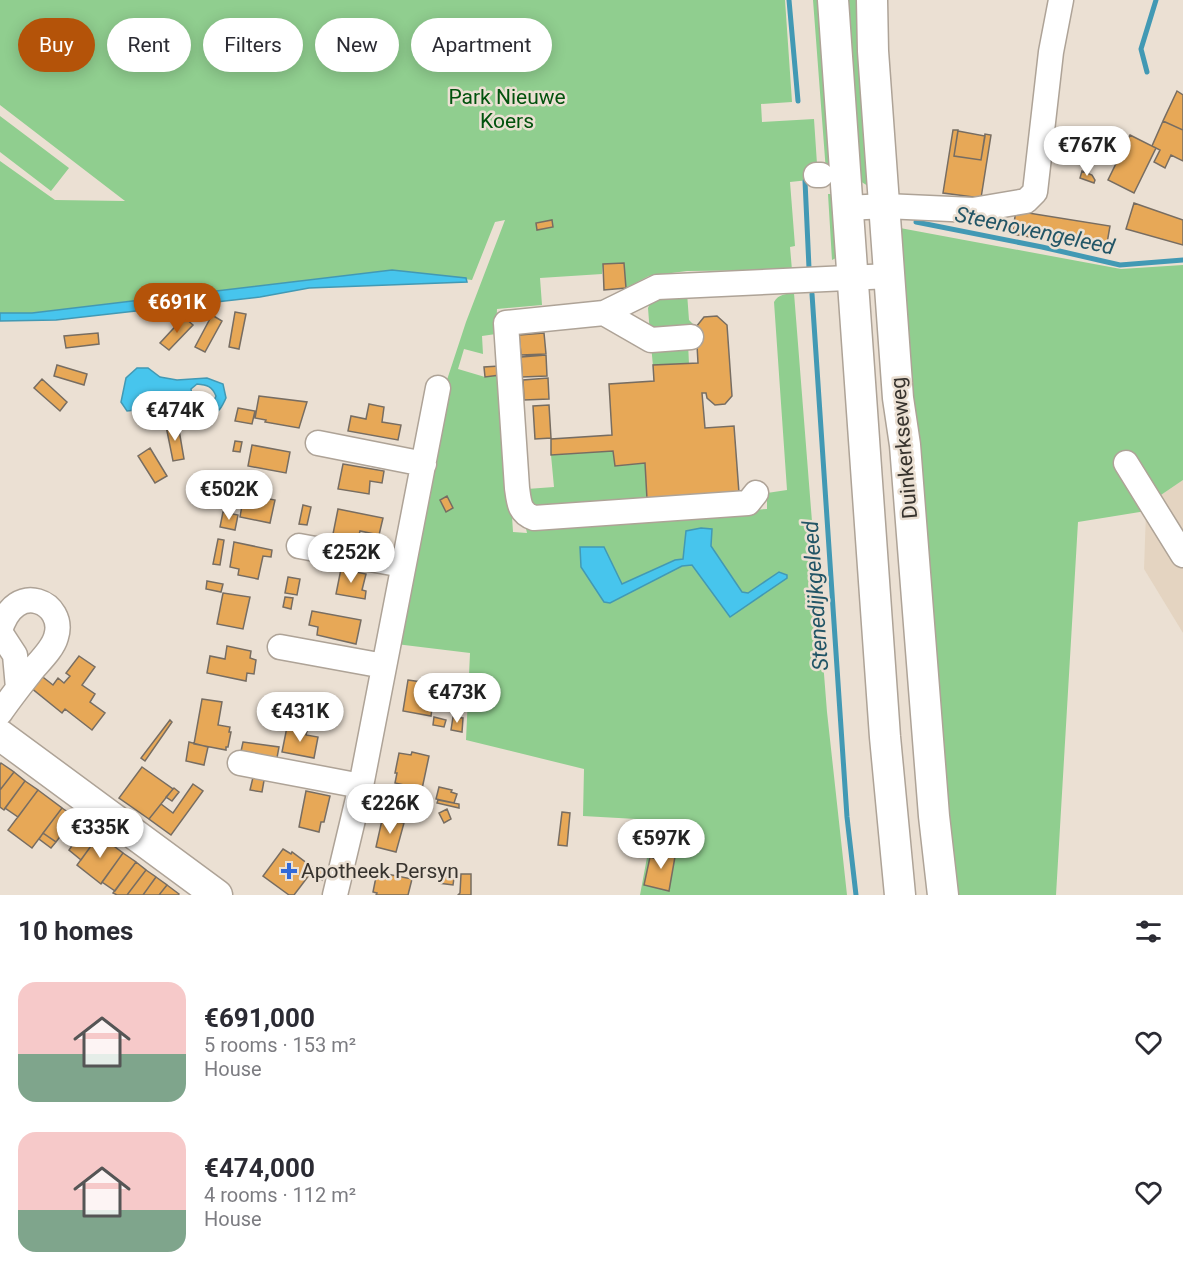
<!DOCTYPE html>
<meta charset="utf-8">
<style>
:root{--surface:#fff;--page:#f7f7f7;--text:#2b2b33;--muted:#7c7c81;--accent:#b45309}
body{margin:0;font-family:Roboto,sans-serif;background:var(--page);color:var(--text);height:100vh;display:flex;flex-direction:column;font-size:22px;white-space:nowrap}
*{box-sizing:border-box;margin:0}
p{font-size:20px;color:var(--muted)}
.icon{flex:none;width:33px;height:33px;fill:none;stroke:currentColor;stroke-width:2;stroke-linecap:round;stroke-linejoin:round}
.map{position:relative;height:895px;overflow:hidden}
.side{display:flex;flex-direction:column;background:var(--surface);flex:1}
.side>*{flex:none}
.banner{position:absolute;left:18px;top:18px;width:600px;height:54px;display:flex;gap:12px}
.price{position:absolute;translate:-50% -51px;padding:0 14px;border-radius:21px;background:#fff;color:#222;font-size:20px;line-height:39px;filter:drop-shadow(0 2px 3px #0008)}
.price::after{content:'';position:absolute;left:50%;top:36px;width:18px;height:14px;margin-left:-9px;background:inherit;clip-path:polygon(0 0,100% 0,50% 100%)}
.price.current{background:var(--accent);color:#fff}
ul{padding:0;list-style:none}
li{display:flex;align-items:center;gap:18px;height:150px;padding:0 18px}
li span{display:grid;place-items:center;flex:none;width:168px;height:120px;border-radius:18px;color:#555}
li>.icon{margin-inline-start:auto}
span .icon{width:72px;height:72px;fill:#fffc;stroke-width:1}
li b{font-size:26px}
h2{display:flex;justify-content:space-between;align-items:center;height:72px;padding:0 18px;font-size:26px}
.chip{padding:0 21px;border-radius:27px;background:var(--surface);box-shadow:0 3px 15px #0003;font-size:21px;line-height:54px}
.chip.current{background:var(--accent);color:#fff}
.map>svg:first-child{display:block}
.built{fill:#e4d4c1}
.green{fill:#90ce8f}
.water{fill:#47c5ed;stroke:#4299b4;stroke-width:1.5;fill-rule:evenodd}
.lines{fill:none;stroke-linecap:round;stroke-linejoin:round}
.stream{stroke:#4299b4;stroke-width:5}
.building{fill:#e7a857;stroke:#776d62;stroke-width:1.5}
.minor-casing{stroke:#aea397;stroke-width:27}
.major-casing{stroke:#aea397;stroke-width:33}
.minor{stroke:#fff;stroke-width:24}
.major{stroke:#fff;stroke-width:30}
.poi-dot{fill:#3269d8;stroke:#ebe0d3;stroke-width:2}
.labels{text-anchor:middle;stroke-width:5;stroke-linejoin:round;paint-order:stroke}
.park-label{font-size:21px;fill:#02520d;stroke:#ebe0d3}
.street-label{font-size:21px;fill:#37332e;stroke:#ebe0d3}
.poi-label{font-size:21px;fill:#37332e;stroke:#ebe0d3;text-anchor:start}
.water-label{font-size:22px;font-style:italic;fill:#256;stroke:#ebe0d3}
</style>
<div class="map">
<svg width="1183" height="895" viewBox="0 0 1183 895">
<rect width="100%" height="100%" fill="#ebe0d3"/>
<path class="built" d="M1183 480V633L1144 569 1146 511 1158 497Z"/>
<path class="green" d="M0 0H785L792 102 761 104 762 122 814 119 818 179 790 182 795 246 790 247 792 270 687 271 649 276 626 288 623 263 603 264 602 274 540 278 542 305 497 309 496 334 482 336 483 354 464 349 458 369 485 377 503 375 513 532 527 533 525 524 767 509V493L787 490 774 302C779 294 785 294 794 293L827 712 847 895H640L654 820 583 816 584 769 466 740 470 653 396 644 443 392 466 322 505 220 495 222 472 280 392 270 32 313H0V161L55 200 125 201 0 105Z
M813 0H822L835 185H827Z
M847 0H859L868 186 860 181Z
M0 116 69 168 51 191 0 152Z
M828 194H835L838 257 832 260Z
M900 228 1121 269 1183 265V480L1158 497 1146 511 1078 522 1056 895H953L944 818Z
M687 293 689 320 694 325 650 334 648 308 652 299Z
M688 343 689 364 653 366 651 345Z
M613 451 615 466 645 463 647 499 542 512 529 503 527 489 554 487 551 455Z"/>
<path class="water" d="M392 270 466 278 467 282 309 288 260 297 56 320 0 321V313H32Z
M137 368H148L160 377 177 380 207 378 223 384 226 398C224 402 221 409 218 411 202 423 185 403 174 394L160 395 136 410 127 411 121 402 126 378ZM197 384C207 385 212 386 216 396L213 403C201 406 192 402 191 389Z
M701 528 712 529 711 546 742 592 748 593 779 572 787 575V578L730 617 692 565 682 566 610 603 604 602 581 567 580 547H604L622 584 675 560 683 559 686 531Z"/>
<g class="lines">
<path class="stream" d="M789 0 798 101
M1147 72 1141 49 1156 0
M805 181 809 268
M916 222 1042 247 1120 265 1183 260
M812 294 847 817 856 895"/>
</g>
<path class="building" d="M1177 91 1183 95V130L1163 121Z
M1163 121 1183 130V161L1171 155 1165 168 1154 162 1160 150 1152 146Z
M953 130H958L954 156 981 160 985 134 991 135 981 198 943 193Z
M958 131 985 136 981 160 954 156Z
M1130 135 1156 148 1134 193 1108 180Z
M1082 171 1092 175 1095 180 1094 183 1080 178Z
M1134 203 1183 220V245L1126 229Z
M1016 211 1110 226 1106 249 1012 234Z
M552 220 553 227 537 230 536 223Z
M624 263 626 288 604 290 603 264Z
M235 312 246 314 239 349 229 347Z
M212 315 222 321 205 352 195 347Z
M717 316 727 325 732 396 725 404 715 405 707 398 706 393H702L705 428 734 426 739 493 647 499 645 463 615 466 613 451 551 455V439L612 435 609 384 654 381 653 365 698 363 696 327 704 317Z
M184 317 193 325 169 350 160 343Z
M98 333 99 344 66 348 64 336Z
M544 333 546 354 521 355 519 335Z
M546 355 547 376 522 377 521 357Z
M57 365 87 374 84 385 54 376Z
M499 366 500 375 485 377 484 367Z
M548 378 549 399 524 400 523 380Z
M42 379 67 402 60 411 34 388Z
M259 396 307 402 299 428 265 422 266 420 255 418Z
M369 404 384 407 382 422 401 425 398 440 348 431 351 416 366 419Z
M549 405 551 438 535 439 533 406Z
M238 408 255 411 252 424 235 421Z
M178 424 184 459 173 461 166 426Z
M235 441 242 442 240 452 233 451Z
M252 445 290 452 286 473 248 466Z
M150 448 167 476 155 483 138 456Z
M343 464 384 471 382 483 370 481 369 494 338 489Z
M244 494 275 500 270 523 240 517Z
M447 496 453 508 446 512 440 500Z
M303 505 311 507 307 525 299 524Z
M338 509 383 518 379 535 360 531 358 539 333 534Z
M223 512 238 515 235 530 220 527Z
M218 539 224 540 220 565 213 564Z
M234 542 272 550 271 557 263 556 258 579 238 575 239 569 230 567Z
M341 569 366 574 362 590 366 591 365 599 336 594Z
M288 577 300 579 297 595 285 593Z
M207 581 223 584 221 592 206 589Z
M223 593 250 597 243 629 217 624Z
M285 597 293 598 291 609 283 607Z
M312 611 361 620 356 644 317 635 318 627 309 625Z
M227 646 251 651 250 658 256 660 254 674 247 673 246 681 207 673 210 656 225 659Z
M79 656 95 667 82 685 95 694 90 702 105 713 92 730 65 709 62 713 30 687 39 674 53 685 58 678 64 683 70 676 66 673Z
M408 680 435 684 431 716 403 711Z
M202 699 222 702 218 725 230 727 229 732H231L228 747H226V750L194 744Z
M434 717 446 720 444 727 433 725Z
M453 717 463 718 462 732 451 730Z
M170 720 172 722 145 761 141 758Z
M287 727 307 731 306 735 318 737 314 758 282 752Z
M189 742 208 747 204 765 186 761Z
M243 742 279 747 276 763 240 756Z
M412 752 429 756 422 789 395 783 397 773H395L399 753 411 755Z
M1 763 14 772 0 790V765Z
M142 767 173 789 149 819 119 798Z
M14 772 25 781 4 810 0 807V790Z
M254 773 265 775 262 792 250 790Z
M25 781 38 790 18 817 5 808Z
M193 784 203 791 171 835 149 819 161 804 173 813Z
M439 787 452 790 451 792 457 794 454 803 436 799Z
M174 788 179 792 172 801 166 797Z
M38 790 62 808 32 848 8 830Z
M306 791 330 796 324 822H321L319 832 299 827Z
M388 796 402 799 399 812 384 808Z
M438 800 459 804V808L437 803Z
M62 808 75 817 56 842 43 833Z
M447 809 451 819 444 823 439 813Z
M562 812 570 813 567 846 558 845Z
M382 820 404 823 396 852 376 847Z
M86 826 99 835 81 860 69 850Z
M43 833 56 842 51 848 39 839Z
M99 835 123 853 101 884 77 865Z
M659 847 676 851 669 891 644 885 650 857 656 859Z
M283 849 291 854 292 852 312 867 311 869 313 870 294 895H289L263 876Z
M123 853 136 862 115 891 102 882Z
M136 862 146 870 127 895H117L113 893Z
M319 868 324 871 322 880 314 874Z
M146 870 156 877 143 895H127Z
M377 872 412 879 408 895H376L377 893 373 892Z
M461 874H471V895H458L460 893Z
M439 875 454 878 453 885 438 883Z
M156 877 167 885 159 895H143Z
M167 885 179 894 178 895H159Z"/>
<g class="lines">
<g class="minor-casing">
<path id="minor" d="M816 175H821
M847 208 885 206 973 210 1026 201 1035 192 1051 52 1061 0
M604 313 651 340 691 337
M318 443 424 464
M1126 463 1183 555
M756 493 748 503 534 518C519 513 519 502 517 488L506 323 604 313 657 287 890 276
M299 546 403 565
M0 631C15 578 67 603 56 637 53 648 42 659 34 668 23 682 11 697 0 713
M0 632 15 655 18 688
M280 647 384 666
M240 763 361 786
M335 895 361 786 438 388"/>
</g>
<g class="major-casing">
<path id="major" d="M833 0 885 737 900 895
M872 0 873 51 898 398 905 445 934 816 943 895
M0 735 217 895"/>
</g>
<use href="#minor" class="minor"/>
<use href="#major" class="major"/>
</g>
<path class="poi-dot" d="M286 862h6v6h6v6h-6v6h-6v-6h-6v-6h6z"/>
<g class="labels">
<g class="park-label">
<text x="507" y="104">Park Nieuwe<tspan x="507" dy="24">Koers</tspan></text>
</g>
<g class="street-label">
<text transform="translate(904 448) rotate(-95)" y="7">Duinkerkseweg</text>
</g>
<g class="poi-label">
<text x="301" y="878">Apotheek Persyn</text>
</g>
<g class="water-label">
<text transform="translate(1035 230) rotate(12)" y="8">Steenovengeleed</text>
<text transform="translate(815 596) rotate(-94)" y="8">Stenedijkgeleed</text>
</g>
</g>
</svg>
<b class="price" style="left:1087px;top:177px">€767K</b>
<b class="price current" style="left:177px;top:334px">€691K</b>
<b class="price" style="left:175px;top:442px">€474K</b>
<b class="price" style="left:229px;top:521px">€502K</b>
<b class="price" style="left:351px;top:584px">€252K</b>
<b class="price" style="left:457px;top:724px">€473K</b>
<b class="price" style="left:300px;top:743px">€431K</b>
<b class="price" style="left:390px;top:835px">€226K</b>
<b class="price" style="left:100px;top:859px">€335K</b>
<b class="price" style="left:661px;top:870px">€597K</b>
<div class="banner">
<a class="chip current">Buy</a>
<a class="chip">Rent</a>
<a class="chip">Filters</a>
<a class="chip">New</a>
<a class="chip">Apartment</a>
</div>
</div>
<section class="side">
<h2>10 homes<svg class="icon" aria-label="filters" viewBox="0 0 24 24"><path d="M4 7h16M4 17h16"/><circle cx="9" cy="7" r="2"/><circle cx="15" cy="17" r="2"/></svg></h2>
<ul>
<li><span style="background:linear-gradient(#f6c9c9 60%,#7fa58c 0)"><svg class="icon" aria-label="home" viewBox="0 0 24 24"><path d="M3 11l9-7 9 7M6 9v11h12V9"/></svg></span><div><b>€691,000</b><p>5 rooms · 153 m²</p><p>House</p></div><svg class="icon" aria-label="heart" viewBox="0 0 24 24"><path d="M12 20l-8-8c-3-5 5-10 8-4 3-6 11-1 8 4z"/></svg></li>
<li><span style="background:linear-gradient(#f6c9c9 65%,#7fa58c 0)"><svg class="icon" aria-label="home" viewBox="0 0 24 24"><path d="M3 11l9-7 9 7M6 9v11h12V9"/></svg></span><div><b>€474,000</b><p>4 rooms · 112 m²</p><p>House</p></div><svg class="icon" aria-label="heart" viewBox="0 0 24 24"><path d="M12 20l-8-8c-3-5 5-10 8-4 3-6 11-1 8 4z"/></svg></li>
</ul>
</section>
